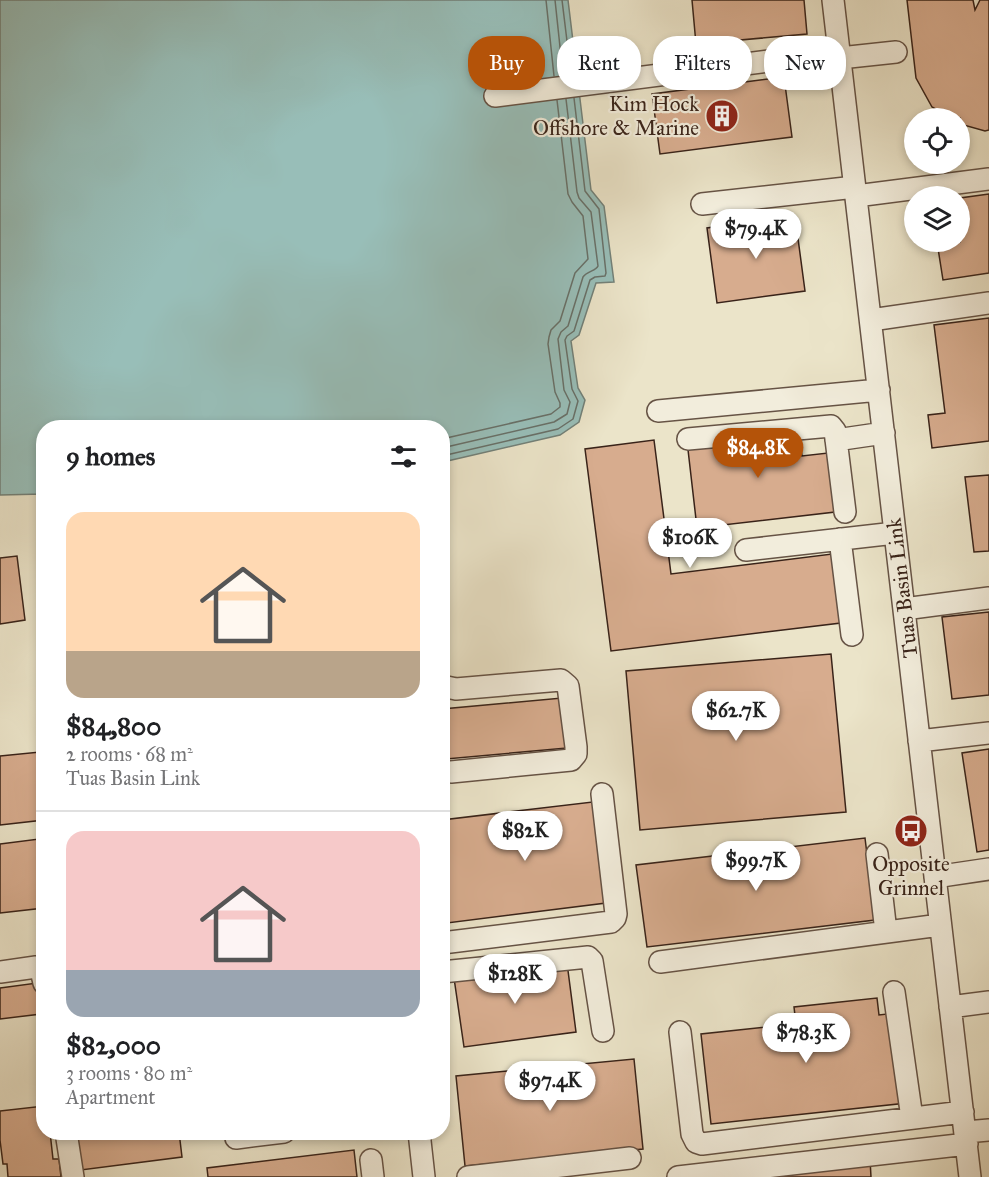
<!DOCTYPE html>
<meta charset="utf-8">
<style>
:root{--surface:#fff;--page:#f6f6f6;--text:#202124;--muted:#757577;--line:#e0e0e0;--accent:#b45309}
body{margin:0;font-family:"IM FELL Great Primer",serif;background:var(--page);color:var(--text);height:100vh;display:flex;flex-direction:column;font-size:22px;white-space:nowrap}
*{box-sizing:border-box;margin:0}
p{font-size:20px;color:var(--muted)}
.icon{flex:none;width:33px;height:33px;fill:none;stroke:currentColor;stroke-width:2;stroke-linecap:round;stroke-linejoin:round}
.map{position:relative;flex:1;overflow:hidden}
.details{position:absolute;left:36px;top:420px;width:414px;height:720px;display:flex;flex-direction:column;background:var(--surface);border-radius:24px;box-shadow:0 3px 9px #0003}
.details>*{flex:none}
.top-card{position:absolute;left:468px;top:36px;width:430px;height:54px;display:flex;gap:12px}
.buttons{position:absolute;left:904px;top:108px;display:grid;gap:12px}
.buttons a{display:grid;place-items:center;width:66px;height:66px;border-radius:50%;background:var(--surface);box-shadow:0 3px 9px #0003;font-size:30px}
.price{position:absolute;translate:-50% -51px;padding:0 14px;border-radius:21px;background:#fff;color:#222;font-size:20px;line-height:39px;filter:drop-shadow(0 2px 3px #0008)}
.price::after{content:'';position:absolute;left:50%;top:36px;width:18px;height:14px;margin-left:-9px;background:inherit;clip-path:polygon(0 0,100% 0,50% 100%)}
.price.active{background:var(--accent);color:#fff}
ul{padding:0;list-style:none}
li{display:grid;align-content:center;gap:12px;height:318px;padding:0 30px}
li+li{border-top:2px solid var(--line)}
li span{display:grid;place-items:center;height:186px;border-radius:18px;color:#555}
li>.icon{margin-inline-start:auto}
span .icon{width:108px;height:108px;fill:#fffc;stroke-width:1}
li b{font-size:26px}
h2{display:flex;justify-content:space-between;align-items:center;height:72px;padding:0 30px;font-size:26px}
.tag{padding:0 21px;border-radius:24px;background:var(--surface);box-shadow:0 3px 9px #0003;font-size:21px;line-height:54px}
.tag.active{background:var(--accent);color:#fff}
.map>svg:first-child{display:block}
.water{fill:#98beb8;stroke:#728078;stroke-width:1.5}
.lines{fill:none;stroke-linecap:round;stroke-linejoin:round}
.shore{stroke:#687068;stroke-width:1.5}
.building{fill:#d7ac8e;stroke:#392319;stroke-width:1.5}
.minor-casing{stroke:#665345;stroke-width:24}
.minor{stroke:#f2eddc;stroke-width:21}
.labels{text-anchor:middle;stroke-width:4.5;stroke-linejoin:round;paint-order:stroke}
.poi-label{font-size:21px;fill:#392319;stroke:#f2eddc;text-anchor:end}
.street-label{font-size:21px;fill:#392319;stroke:#f2eddc}
</style>
<div class="map">
<svg width="989" height="1177" viewBox="0 0 989 1177">
<rect width="100%" height="100%" fill="#ebe4c9"/>
<filter id="stains"><feTurbulence type="fractalNoise" baseFrequency=".00333" numOctaves="4"/><feColorMatrix values="0 0 0 0 .2 0 0 0 0 .09 0 0 0 0 .02 0 0 0 .5 -.17"/></filter>
<radialGradient id="worn" r=".72"><stop offset=".6" stop-color="#630" stop-opacity="0"/><stop offset="1" stop-color="#630" stop-opacity=".3"/></radialGradient>
<path class="water" d="M0 0H568L591 190 604 206 614 282 596 283 579 335 571 341 578 388 585 400 579 422 560 435 443 462 442 428H44L43 494 0 495Z"/>
<g class="lines">
<path class="shore" d="M546 0 554 76
M555 0 563 75
M562 0 571 74
M442 439 551 414 560 407V403L555 392 548 344 549 337 551 330 560 321 575 273 588 259 583 216 572 202 568 194 557 100
M442 448 554 422 567 414 570 402 564 390 558 339 561 332 568 326 583 277C587 271 596 271 598 266L591 212 579 198 577 192 566 99
M442 456 558 429 573 419 578 401 572 389 565 340 567 336 574 331 590 280 595 277 605 276 606 273 599 209 585 191 574 98"/>
</g>
<path class="building" d="M692 0H804L807 34 696 44Z
M907 0H973L975 10 980 0H989V130L985 131 960 124V118H951L932 107 916 78Z
M784 77 792 137 660 154 652 94Z
M989 194V273L943 280 937 242H960V198Z
M795 216 805 291 717 303 707 228Z
M989 318V441L932 448 928 415 945 413 934 325Z
M798 428 802 456 828 453 835 512 697 528 687 441Z
M654 440 671 574 840 553 849 622 611 651 585 449Z
M989 475V551L974 552 965 477Z
M17 556 25 620 0 624V558Z
M989 612V695L952 699 942 617Z
M831 654 846 812 640 830 626 671Z
M562 698 567 748 446 759 442 726V709Z
M44 716V760H42L38 717Z
M989 749V850L977 852 962 753Z
M40 752 44 789V820L0 825V756Z
M601 801 614 902 447 923 442 885V820Z
M865 838 875 920 647 947 636 865Z
M39 839 44 879V908L0 913V844Z
M567 963 576 1032 464 1047 454 978Z
M37 983 41 1014 0 1019V988Z
M877 998 879 1015 896 1013 907 1103 711 1124 701 1034 796 1024 794 1007Z
M634 1059 643 1149 465 1166 456 1076Z
M44 1106V1132H50L53 1159H59L61 1177H8L7 1164H3L0 1140V1111Z
M68 1132H179L182 1157 73 1171Z
M354 1150 357 1177H208L207 1168Z
M870 1159 871 1177H762Z"/>
<g class="lines">
<g class="minor-casing">
<path id="minor" d="M833 0 970 1177
M840 58 896 52
M495 96 839 52
M856 196 989 179
M702 204 855 187
M871 320 989 303
M658 411 879 390
M688 439 831 426 835 431 845 512
M836 440 884 433
M840 539 852 635
M746 550 895 533
M904 609 989 598
M442 686 456 689 561 680 568 686 576 747V754L571 760 451 772
M919 741 989 733
M877 854 886 932
M935 877 989 869
M442 943 611 922 615 918 616 914 602 794
M660 962 940 925
M0 972 36 967 41 970 44 983
M442 972 588 957 592 961 603 1031
M894 992 912 1118
M950 1007 989 1002
M680 1032 692 1134 696 1142 702 1144 963 1112
M66 1132 73 1177
M419 1132 424 1177
M966 1132 989 1130
M236 1138 284 1132
M371 1160 373 1177
M468 1177 630 1158
M678 1177 967 1144"/>
</g>
<use href="#minor" class="minor"/>
</g>
<defs>
<g id="building-disc" transform="scale(1.725)"><circle r="9.5" fill="#8f2418" stroke="#f2eddc"/><path d="M-4-6H4V6H1V3H-1V6H-4ZM-2.5-4.3h1.7v1.8h-1.7ZM.8-4.3h1.7v1.8H.8ZM-2.5-1h1.7V.8h-1.7ZM.8-1h1.7V.8H.8Z" fill="#fff"/></g>
<g id="bus-disc" transform="scale(1.725)"><circle r="9.5" fill="#8f2418" stroke="#f2eddc"/><path d="M-5-6H5V4H4V6H2V4H-2V6H-4V4H-5ZM-3.5-4V0h7V-4ZM-3.5 1.2v1.5H-2V1.2ZM2 1.2v1.5H3.5V1.2Z" fill="#fff"/></g>
</defs>
<g fill-rule="evenodd">
<use href="#building-disc" x="722" y="116"/>
<use href="#bus-disc" x="911" y="831"/>
</g>
<g class="labels">
<g class="poi-label">
<text x="699" y="111">Kim Hock<tspan x="699" dy="24">Offshore &amp; Marine</tspan></text>
<text x="911" y="871" text-anchor="middle">Opposite<tspan x="911" dy="24">Grinnel</tspan></text>
</g>
<g class="street-label">
<text transform="translate(902 588) rotate(-97)" y="7">Tuas Basin Link</text>
</g>
</g>
<rect width="100%" height="100%" filter="url(#stains)"/>
<rect width="100%" height="100%" fill="url(#worn)"/>
</svg>
<div class="buttons">
<a><svg class="icon" aria-label="locate" viewBox="0 0 24 24"><circle cx="12" cy="12" r="6"/><path d="M12 2v4M12 18v4M2 12h4M18 12h4"/></svg></a>
<a><svg class="icon" aria-label="layers" viewBox="0 0 24 24"><path d="M12 4l9 5-9 5-9-5zM3 14l9 5 9-5"/></svg></a>
</div>
<b class="price" style="left:756px;top:260px">$79.4K</b>
<b class="price active" style="left:758px;top:479px">$84.8K</b>
<b class="price" style="left:690px;top:569px">$106K</b>
<b class="price" style="left:736px;top:742px">$62.7K</b>
<b class="price" style="left:525px;top:862px">$82K</b>
<b class="price" style="left:756px;top:892px">$99.7K</b>
<b class="price" style="left:515px;top:1005px">$128K</b>
<b class="price" style="left:806px;top:1064px">$78.3K</b>
<b class="price" style="left:550px;top:1112px">$97.4K</b>
<div class="top-card">
<a class="tag active">Buy</a>
<a class="tag">Rent</a>
<a class="tag">Filters</a>
<a class="tag">New</a>
</div>
<section class="details">
<h2>9 homes<svg class="icon" aria-label="filters" viewBox="0 0 24 24"><path d="M4 7h16M4 17h16"/><circle cx="9" cy="7" r="2"/><circle cx="15" cy="17" r="2"/></svg></h2>
<ul>
<li><span style="background:linear-gradient(#ffd9b3 75%,#b9a48a 0)"><svg class="icon" aria-label="home" viewBox="0 0 24 24"><path d="M3 11l9-7 9 7M6 9v11h12V9"/></svg></span><div><b>$84,800</b><p>2 rooms · 68 m²</p><p>Tuas Basin Link</p></div></li>
<li><span style="background:linear-gradient(#f6c9c9 75%,#9aa5b1 0)"><svg class="icon" aria-label="home" viewBox="0 0 24 24"><path d="M3 11l9-7 9 7M6 9v11h12V9"/></svg></span><div><b>$82,000</b><p>3 rooms · 80 m²</p><p>Apartment</p></div></li>
</ul>
</section>
</div>
